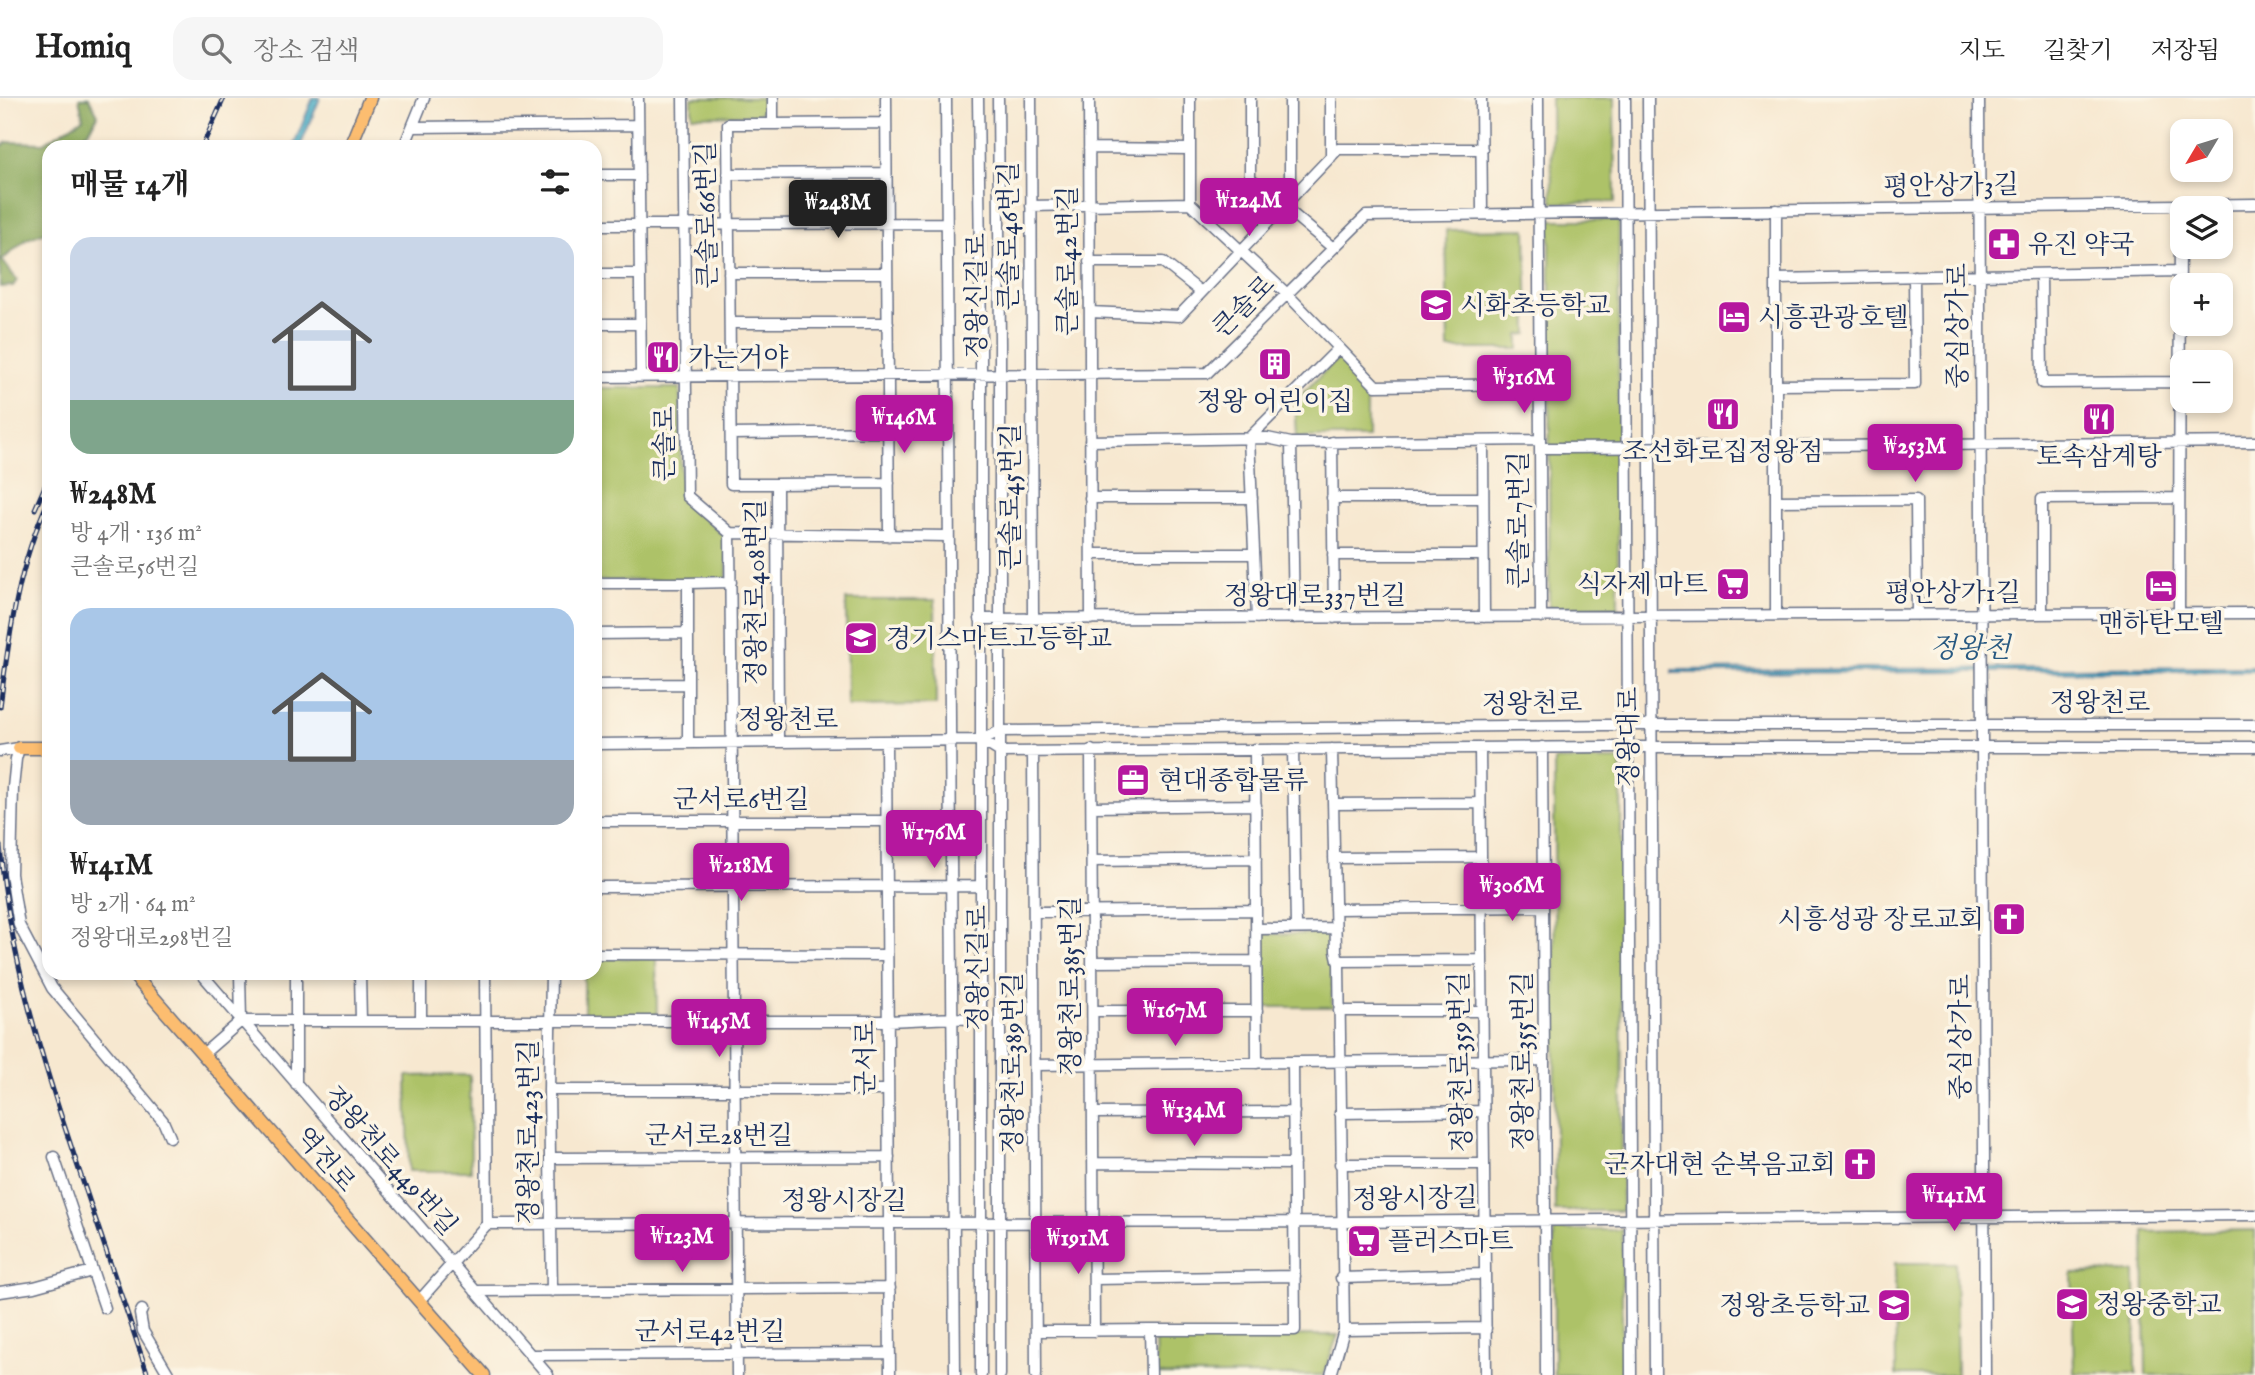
<!DOCTYPE html>
<html lang="ko">
<meta charset="utf-8">
<style>
:root{--surface:#fff;--page:#f6f6f6;--text:#222;--muted:#767676;--line:#e0e0e0;--accent:#b5179e}
body{margin:0;font-family:"IM FELL English","Noto Serif KR",serif;background:var(--page);color:var(--text);height:100vh;display:flex;flex-direction:column;font-size:26px;white-space:nowrap}
*{box-sizing:border-box;margin:0}
p{font-size:23px;color:var(--muted)}
.icon{flex:none;width:38px;height:38px;fill:none;stroke:currentColor;stroke-width:2;stroke-linecap:round;stroke-linejoin:round}
.map{position:relative;flex:1;overflow:hidden}
.drawer{position:absolute;left:42px;top:42px;width:560px;height:840px;display:flex;flex-direction:column;background:var(--surface);border-radius:21px;box-shadow:0 4px 10px #0003}
.drawer>*{flex:none}
.needle{width:46px;rotate:232deg}
.controls{position:absolute;left:2170px;top:21px;display:grid;gap:14px}
.controls a{display:grid;place-items:center;width:63px;height:63px;border-radius:14px;background:var(--surface);box-shadow:0 4px 10px #0003;font-size:35px}
.price{position:absolute;translate:-50% -60px;padding:0 16px;border-radius:7px;background:var(--accent);color:#fff;font-size:23px;line-height:46px;filter:drop-shadow(0 2px 4px #0008)}
.price::after{content:'';position:absolute;left:50%;top:42px;width:21px;height:16px;margin-left:-10px;background:inherit;clip-path:polygon(0 0,100% 0,50% 100%)}
.price.current{background:#222;color:#fff}
ul{padding:0;list-style:none}
li{display:grid;align-content:center;gap:14px;height:371px;padding:0 28px}
li span{display:grid;place-items:center;height:217px;border-radius:21px;color:#555}
li>.icon{margin-inline-start:auto}
span .icon{width:126px;height:126px;fill:#fffc;stroke-width:1}
li b{font-size:30px}
h2{display:flex;justify-content:space-between;align-items:center;height:84px;padding:0 28px;font-size:30px}
header{display:flex;align-items:center;gap:42px;box-sizing:border-box;height:98px;padding:0 35px;background:var(--surface);border-bottom:2px solid var(--line)}
header strong{font-size:33px}
nav{display:flex;gap:38px;margin-inline-start:auto;font-size:24px}
.search{width:490px;height:63px;background:var(--page);display:flex;align-items:center;gap:18px;box-sizing:border-box;padding:0 24px;border-radius:21px;color:var(--muted);font-size:26px}
.map>svg:first-child{display:block}
.green{fill:#adc267;stroke:#647862;stroke-width:2}
.forest{fill:#8aa85c;stroke:#526c5d;stroke-width:2}
.water{fill:#44aac4;stroke:#306c91;stroke-width:2}
.lines{fill:none;stroke-linecap:round;stroke-linejoin:round}
.minor-casing{stroke:#687086;stroke-width:13}
.major-casing{stroke:#687086;stroke-width:15}
.minor{stroke:#fff;stroke-width:10}
.major{stroke:#fcbd6f;stroke-width:12}
.rail-casing{stroke:#1b2f5e;stroke-width:5}
.rail{stroke:#fcf5e5;stroke-width:2.5;stroke-dasharray:8;stroke-linecap:butt}
.minor-bridge-casing{stroke:#687086;stroke-width:13;stroke-linecap:butt}
.minor-bridge{stroke:#fff;stroke-width:10}
.labels{text-anchor:middle;stroke-width:7;stroke-linejoin:round;paint-order:stroke}
.street-label{font-size:26px;fill:#1b2f5e;stroke:#fcf5e5}
.poi-label{font-size:26px;fill:#1b2f5e;stroke:#fcf5e5;text-anchor:start}
.water-label{font-size:28px;font-style:italic;fill:#295a82;stroke:#fcf5e5}
</style>
<header>
<strong>Homiq</strong>
<div class="search"><svg class="icon" aria-label="search" viewBox="0 0 24 24"><circle cx="10" cy="10" r="6"/><path d="M15 15l6 6"/></svg>장소 검색</div>
<nav><a>지도</a><a>길찾기</a><a>저장됨</a></nav>
</header>
<div class="map">
<svg width="2255" height="1277" viewBox="0 0 2255 1277">
<rect width="100%" height="100%" fill="#fcf5e5"/>
<filter id="ink" filterUnits="userSpaceOnUse"><feTurbulence type="fractalNoise" baseFrequency=".0143" numOctaves="2"/><feDisplacementMap in="SourceGraphic" scale="14" xChannelSelector="R" yChannelSelector="G"/><feConvolveMatrix kernelMatrix="1 2 1 2 8 2 1 2 1" color-interpolation-filters="sRGB"/></filter>
<filter id="wash" filterUnits="userSpaceOnUse"><feTurbulence type="fractalNoise" baseFrequency=".00686" numOctaves="4" result="noise"/><feDisplacementMap in="SourceGraphic" scale="28" xChannelSelector="R" yChannelSelector="G"/><feGaussianBlur stdDeviation="1.57" result="paint"/><feColorMatrix in="noise" values="0 0 0 0 0 0 0 0 0 0 0 0 0 0 0 0 0 1.4 0 .05"/><feComposite in="paint" operator="in"/></filter>
<g filter="url(#wash)">
<rect width="100%" height="100%" fill="#f7e8d0"/>
<path class="green" d="M692 0H762V13L758 17 692 18Z
M1551 0H1614L1615 104 1552 105Z
M1550 122H1619L1618 513H1549Z
M1526 131 1528 236 1519 237V251H1448L1446 132Z
M1340 258 1367 293V339H1297L1295 303Z
M595 290H680L681 399 727 441V481L595 483Z
M846 502H935L936 607 847 608Z
M1554 662H1621L1622 1113H1555Z
M1262 836H1332V909H1262Z
M595 860H656L657 917H584V875H595Z
M470 977 471 1073H409L407 978Z
M1554 1132H1622V1277H1554Z
M2255 1132V1277H2146L2144 1134Z
M1895 1165H1955L1957 1277H1896Z
M2135 1174 2136 1275H2074L2072 1175Z
M1338 1237 1323 1277H1156L1155 1238Z"/>
<path class="forest" d="M79 0H89L98 17 88 34 59 49H49L47 87 49 135 45 134 27 141 2 162 17 182 13 188 0 189V50L7 44 44 45 83 20Z"/>
<path class="water" d="M313 0H320L300 49H293Z
M2255 569V573L1672 575V572Z"/>
</g>
<g filter="url(#ink)">
<g class="lines">
<g class="minor-casing">
<path id="minor" d="M638 0 641 278
M683 0 687 398 730 435
M773 0V26H728L731 386H777L778 644
M886 0 889 438
M946 0C948 426 952 851 955 1277
M978 0 981 245V1277
M998 0 1000 245V1277
M1031 0 1033 521
M1089 0 1091 521
M1190 0V105L1287 196 1376 288 1540 286
M1250 0V80L1333 150
M1331 0V59
M1481 0 1482 116
M1538 0 1541 519
M1625 0 1631 1277
M1648 0 1655 1277
M1979 0 1985 1277
M773 26 886 25
M412 29 638 27
M404 49 424 0
M1089 50 1190 51
M728 76 886 75
M595 77H639
M1290 102V0
M1031 108 1190 105
M1776 112V517
M595 127 946 125
M1089 164H1163L1201 194
M729 175H887
M595 176H640
M2041 176 2042 285 2180 284
M1776 181 2180 173
M1090 214 1179 218 1338 51H1482
M730 225H888
M595 226H640
M595 279 1207 275 1366 118 2255 106
M1776 287 1915 286 1914 178
M731 336 888 334
M1090 343 1267 340 1291 345 1540 342
M1483 343 1484 519
M1332 344 1334 520
M1291 345 1294 520
M1711 349 2255 344
M1540 350H1562
M777 386 889 385
M1090 400H1252
M1332 400H1483
M1776 403 1916 402 1917 517
M730 435 737 1277
M730 435 947 438
M1091 456H1254
M1333 457H1483
M595 485H688V645
M688 485 731 484
M2179 515 2180 107
M2042 516V401L2179 400
M1257 520 1249 340 1338 251
M980 521 2255 515
M595 536 688 535
M595 587 688 586
M981 642 1000 654 1606 649H2255
M886 643 890 1277
M595 646 981 642 1000 633 1605 627H2255
M1542 649 1546 1277
M1480 650 1486 1277
M1255 651 1257 965
M1293 651 1296 829
M1091 652 1094 1233
M0 653 19 650 16 661 13 690 11 776 19 827 52 890 163 1023 170 1039
M1033 653 1036 1277
M1333 706 1480 705
M1092 709 1256 707
M595 723H886
M1334 760 1481 759
M1092 763 1256 761
M595 789 981 788
M1335 811 1543 809
M1034 814 1256 812
M1256 831 1336 830
M595 856 887 857
M1338 863 1482 862
M1092 864 1257 863
M201 875 548 1277
M240 875 241 923
M360 875 361 923
M421 875V923
M485 875 487 1126
M551 875 549 992 552 1193
M1093 913H1257
M1339 913H1482
M203 956 241 923H888L954 920 981 922
M1293 964 1544 962
M1035 967 1293 964 1295 1232H1150L1151 1277
M296 986V875
M549 992H888
M1093 1015 1294 1014
M1340 1015 1484 1013
M54 1059 105 1210
M550 1060 889 1059
M1093 1065 1294 1066
M1340 1066H1484
M1341 1180 1485 1176
M1094 1181 1295 1178
M475 1193 890 1190
M0 1194 34 1189 92 1173
M419 1203 487 1126 1341 1124 2255 1117
M142 1212 140 1216 143 1233 169 1277
M1344 1232 1486 1230
M1036 1233 1150 1232
M530 1257 890 1255
M1331 1277 1344 1232 1339 866 1336 853 1332 651"/>
</g>
<g class="major-casing">
<path id="major" d="M350 49 370 0
M19 650H49
M132 875 484 1277"/>
</g>
<use href="#minor" class="minor"/>
<use href="#major" class="major"/>
<g class="rail-casing">
<path id="rail" d="M202 49 224 0
M35 411 49 379
M0 609C9 539 18 466 49 402
M0 748C10 861 42 962 78 1069 101 1139 125 1208 148 1277"/>
</g>
<use href="#rail" class="rail"/>
<g class="minor-bridge-casing">
<path id="minor-bridge" d="M1562 350 1711 349"/>
</g>
<use href="#minor-bridge" class="minor-bridge"/>
</g>
</g>
<defs>
<g id="pharmacy-square" transform="scale(1.75)"><rect x="-9" y="-9" width="18" height="18" rx="4" fill="#b5179e" stroke="#fcf5e5"/><path d="M-2-6h4v4h4v4h-4v4h-4v-4h-4v-4h4Z" fill="#fff"/></g>
<g id="school-square" transform="scale(1.75)"><rect x="-9" y="-9" width="18" height="18" rx="4" fill="#b5179e" stroke="#fcf5e5"/><path d="M0-5L7-2L0 1L-7-2ZM-4 1L0 2.5L4 1V4Q0 6-4 4Z" fill="#fff"/></g>
<g id="hotel-square" transform="scale(1.75)"><rect x="-9" y="-9" width="18" height="18" rx="4" fill="#b5179e" stroke="#fcf5e5"/><path d="M-6-4.5h1.5V1H6V5H4.5V3h-9V5H-6ZM-4 0a1.8 1.8 0 1 1 3.6 0ZM.5 0V-2.5h3Q6-2.5 6 0Z" fill="#fff"/></g>
<g id="restaurant-square" transform="scale(1.75)"><rect x="-9" y="-9" width="18" height="18" rx="4" fill="#b5179e" stroke="#fcf5e5"/><path d="M-5-6h1v4h1v-4h1v4h1v-4h1v5L-1.5 .5V6h-2V.5L-5-1ZM5-6V6H3V1.5H1.5Q1.5-4 5-6Z" fill="#fff"/></g>
<g id="building-square" transform="scale(1.75)"><rect x="-9" y="-9" width="18" height="18" rx="4" fill="#b5179e" stroke="#fcf5e5"/><path d="M-4-6H4V6H1V3H-1V6H-4ZM-2.5-4.3h1.7v1.8h-1.7ZM.8-4.3h1.7v1.8H.8ZM-2.5-1h1.7V.8h-1.7ZM.8-1h1.7V.8H.8Z" fill="#fff"/></g>
<g id="supermarket-square" transform="scale(1.75)"><rect x="-9" y="-9" width="18" height="18" rx="4" fill="#b5179e" stroke="#fcf5e5"/><path d="M-6-5.5h2.5l.6 2H6L4.5 2H-2.5L-4.4-4H-6ZM-1.5 3.2a1.3 1.3 0 1 0 .1 0ZM3 3.2a1.3 1.3 0 1 0 .1 0Z" fill="#fff"/></g>
<g id="office-square" transform="scale(1.75)"><rect x="-9" y="-9" width="18" height="18" rx="4" fill="#b5179e" stroke="#fcf5e5"/><path d="M-6-3h4V-5.5h4V-3h4V5H-6ZM-1-4.5V-3h2v-1.5ZM-6 0V1H6V0Z" fill="#fff"/></g>
<g id="church-square" transform="scale(1.75)"><rect x="-9" y="-9" width="18" height="18" rx="4" fill="#b5179e" stroke="#fcf5e5"/><path d="M-1.2-6h2.4v3.5h3.3v2.4h-3.3V6h-2.4V-.1h-3.3v-2.4h3.3Z" fill="#fff"/></g>
</defs>
<g fill-rule="evenodd">
<use href="#pharmacy-square" x="2004" y="146"/>
<use href="#school-square" x="1436" y="207"/>
<use href="#hotel-square" x="1734" y="219"/>
<use href="#restaurant-square" x="663" y="259"/>
<use href="#building-square" x="1275" y="266"/>
<use href="#restaurant-square" x="1723" y="316"/>
<use href="#restaurant-square" x="2099" y="321"/>
<use href="#supermarket-square" x="1733" y="486"/>
<use href="#hotel-square" x="2161" y="488"/>
<use href="#school-square" x="861" y="540"/>
<use href="#office-square" x="1133" y="682"/>
<use href="#church-square" x="2009" y="821"/>
<use href="#church-square" x="1860" y="1066"/>
<use href="#supermarket-square" x="1364" y="1143"/>
<use href="#school-square" x="2072" y="1206"/>
<use href="#school-square" x="1894" y="1207"/>
</g>
<g class="labels">
<g class="street-label">
<text transform="translate(1951 87) rotate(-1)" y="9">평안상가3길</text>
<text transform="translate(706 117) rotate(-91)" y="9">큰솔로66번길</text>
<text transform="translate(1008 138) rotate(-90)" y="9">큰솔로46번길</text>
<text transform="translate(1067 163) rotate(-90)" y="9">큰솔로42번길</text>
<text transform="translate(976 198) rotate(-90)" y="9">정왕신길로</text>
<text transform="translate(1243 208) rotate(-45)" y="9">큰솔로</text>
<text transform="translate(1957 228) rotate(-90)" y="9">중심상가로</text>
<text transform="translate(664 346) rotate(-90)" y="9">큰솔로</text>
<text transform="translate(1010 399) rotate(-90)" y="9">큰솔로45번길</text>
<text transform="translate(1518 422) rotate(-90)" y="9">큰솔로7번길</text>
<text transform="translate(755 494) rotate(-90)" y="9">정왕천로408번길</text>
<text x="1953" y="503">평안상가1길</text>
<text x="1315" y="506">정왕대로337번길</text>
<text x="2100" y="613">정왕천로</text>
<text transform="translate(1532 605) rotate(-1)" y="9">정왕천로</text>
<text x="788" y="630">정왕천로</text>
<text transform="translate(1628 639) rotate(-90)" y="9">정왕대로</text>
<text x="741" y="710">군서로6번길</text>
<text transform="translate(977 870) rotate(-90)" y="9">정왕신길로</text>
<text transform="translate(1070 888) rotate(-90)" y="9">정왕천로385번길</text>
<text transform="translate(1960 939) rotate(-90)" y="9">중심상가로</text>
<text transform="translate(865 960) rotate(-90)" y="9">군서로</text>
<text transform="translate(1522 963) rotate(-90)" y="9">정왕천로355번길</text>
<text transform="translate(1460 964) rotate(-91)" y="9">정왕천로359번길</text>
<text transform="translate(1012 965) rotate(-90)" y="9">정왕천로389번길</text>
<text transform="translate(528 1034) rotate(-90)" y="9">정왕천로423번길</text>
<text x="719" y="1046">군서로28번길</text>
<text transform="translate(326 1061) rotate(49)" y="9">역전로</text>
<text transform="translate(391 1062) rotate(49)" y="9">정왕천로449번길</text>
<text transform="translate(1415 1100) rotate(-1)" y="9">정왕시장길</text>
<text x="844" y="1111">정왕시장길</text>
<text x="710" y="1242">군서로42번길</text>
</g>
<g class="poi-label">
<text x="2028" y="155">유진 약국</text>
<text x="1460" y="216">시화초등학교</text>
<text x="1758" y="228">시흥관광호텔</text>
<text x="688" y="268">가는거야</text>
<text x="1275" y="312" text-anchor="middle">정왕 어린이집</text>
<text x="1723" y="362" text-anchor="middle">조선화로집정왕점</text>
<text x="2099" y="367" text-anchor="middle">토속삼계탕</text>
<text x="1708" y="495" text-anchor="end">식자제 마트</text>
<text x="2161" y="534" text-anchor="middle">맨하탄모텔</text>
<text x="886" y="549">경기스마트고등학교</text>
<text x="1158" y="691">현대종합물류</text>
<text x="1984" y="830" text-anchor="end">시흥성광 장로교회</text>
<text x="1836" y="1075" text-anchor="end">군자대현 순복음교회</text>
<text x="1388" y="1152">플러스마트</text>
<text x="2096" y="1215">정왕중학교</text>
<text x="1870" y="1216" text-anchor="end">정왕초등학교</text>
</g>
<g class="water-label">
<text x="1970" y="559">정왕천</text>
</g>
</g>
</svg>
<div class="controls">
<a><svg class="needle" viewBox="-14 -14 28 28"><path d="M0-13l5 13h-10z" fill="#e53935"/><path d="M0 13l5-13h-10z" fill="#767676"/></svg></a>
<a><svg class="icon" aria-label="layers" viewBox="0 0 24 24"><path d="M12 4l9 5-9 5-9-5zM3 14l9 5 9-5"/></svg></a>
<a>+</a>
<a>−</a>
</div>
<b class="price" style="left:1249px;top:140px">₩124M</b>
<b class="price current" style="left:838px;top:142px">₩248M</b>
<b class="price" style="left:1524px;top:317px">₩316M</b>
<b class="price" style="left:904px;top:357px">₩146M</b>
<b class="price" style="left:1915px;top:386px">₩253M</b>
<b class="price" style="left:934px;top:772px">₩176M</b>
<b class="price" style="left:741px;top:805px">₩218M</b>
<b class="price" style="left:1512px;top:825px">₩306M</b>
<b class="price" style="left:1175px;top:950px">₩167M</b>
<b class="price" style="left:719px;top:961px">₩145M</b>
<b class="price" style="left:1194px;top:1050px">₩134M</b>
<b class="price" style="left:1954px;top:1135px">₩141M</b>
<b class="price" style="left:682px;top:1176px">₩123M</b>
<b class="price" style="left:1078px;top:1178px">₩191M</b>
<section class="drawer">
<h2>매물 14개<svg class="icon" aria-label="filters" viewBox="0 0 24 24"><path d="M4 7h16M4 17h16"/><circle cx="9" cy="7" r="2"/><circle cx="15" cy="17" r="2"/></svg></h2>
<ul>
<li><span style="background:linear-gradient(#c9d6e8 75%,#7fa58c 0)"><svg class="icon" aria-label="home" viewBox="0 0 24 24"><path d="M3 11l9-7 9 7M6 9v11h12V9"/></svg></span><div><b>₩248M</b><p>방 4개 · 136 m²</p><p>큰솔로56번길</p></div></li>
<li><span style="background:linear-gradient(#a9c7e8 70%,#9aa5b1 0)"><svg class="icon" aria-label="home" viewBox="0 0 24 24"><path d="M3 11l9-7 9 7M6 9v11h12V9"/></svg></span><div><b>₩141M</b><p>방 2개 · 64 m²</p><p>정왕대로298번길</p></div></li>
</ul>
</section>
</div>
